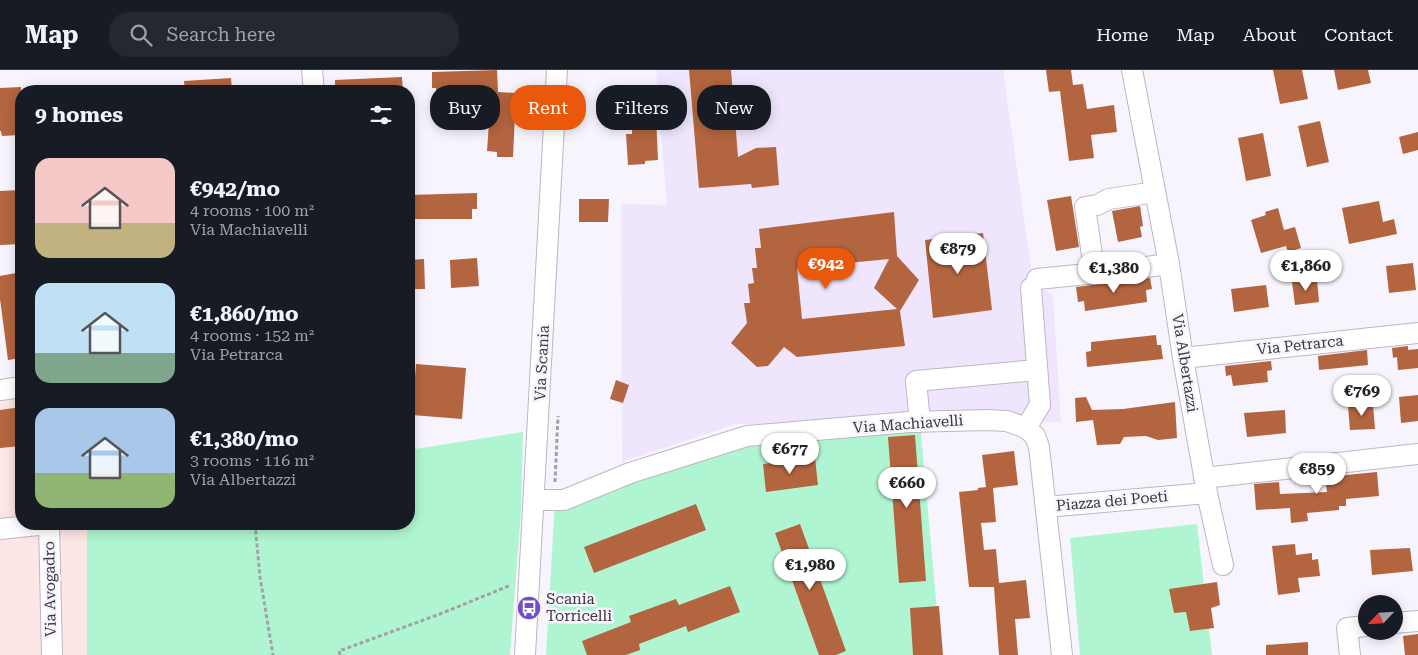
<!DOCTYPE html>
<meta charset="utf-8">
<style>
:root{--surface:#171b24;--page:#242831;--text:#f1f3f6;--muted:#9ea1a6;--line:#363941;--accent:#ea580c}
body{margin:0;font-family:"Roboto Serif",serif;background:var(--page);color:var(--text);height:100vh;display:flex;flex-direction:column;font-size:19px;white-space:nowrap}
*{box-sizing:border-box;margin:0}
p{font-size:16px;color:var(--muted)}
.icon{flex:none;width:28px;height:28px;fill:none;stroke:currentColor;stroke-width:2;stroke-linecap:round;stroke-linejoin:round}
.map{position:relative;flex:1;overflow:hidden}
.drawer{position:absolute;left:15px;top:15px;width:400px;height:445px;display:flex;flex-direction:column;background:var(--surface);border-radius:20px;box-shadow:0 2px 12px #0003}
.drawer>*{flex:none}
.hud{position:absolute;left:430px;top:15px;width:475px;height:45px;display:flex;gap:10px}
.needle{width:32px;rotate:245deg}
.tools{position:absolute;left:1358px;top:525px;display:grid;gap:10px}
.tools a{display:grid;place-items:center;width:45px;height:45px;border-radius:50%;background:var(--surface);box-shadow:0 2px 12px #0003;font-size:25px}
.price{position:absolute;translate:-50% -42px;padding:0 11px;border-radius:18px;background:#fff;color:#222;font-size:16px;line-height:32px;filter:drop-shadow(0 1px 2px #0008)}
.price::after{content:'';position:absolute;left:50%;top:30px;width:15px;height:11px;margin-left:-8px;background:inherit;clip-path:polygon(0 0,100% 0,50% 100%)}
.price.active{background:var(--accent);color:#fff}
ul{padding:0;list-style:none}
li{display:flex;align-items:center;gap:15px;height:125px;padding:0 20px}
li span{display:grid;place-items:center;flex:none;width:140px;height:100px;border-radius:15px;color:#555}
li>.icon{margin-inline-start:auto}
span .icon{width:60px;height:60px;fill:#fffc;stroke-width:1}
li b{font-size:21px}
h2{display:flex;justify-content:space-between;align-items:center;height:60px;padding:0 20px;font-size:21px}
.tag{padding:0 18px;border-radius:20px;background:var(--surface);box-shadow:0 2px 12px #0003;font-size:18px;line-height:45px}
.tag.active{background:var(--accent);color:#fff}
header{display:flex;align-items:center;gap:30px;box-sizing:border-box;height:70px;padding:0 25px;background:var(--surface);border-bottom:1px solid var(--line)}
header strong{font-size:24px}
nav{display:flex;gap:28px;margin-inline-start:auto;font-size:18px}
.search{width:350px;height:45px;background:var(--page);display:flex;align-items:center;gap:12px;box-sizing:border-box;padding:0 18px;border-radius:20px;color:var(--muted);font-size:19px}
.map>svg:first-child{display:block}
.industrial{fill:#fce6e6}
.built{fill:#efe6fd}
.green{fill:#b0f5d1}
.building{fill:#b3653f;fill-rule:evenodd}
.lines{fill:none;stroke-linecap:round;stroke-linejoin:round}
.minor-casing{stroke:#bcb6c5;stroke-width:22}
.path{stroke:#a4a0a8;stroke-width:3;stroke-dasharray:4 2.5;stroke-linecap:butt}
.minor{stroke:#fff;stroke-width:20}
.labels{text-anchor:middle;stroke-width:5;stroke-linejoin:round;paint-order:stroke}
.street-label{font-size:15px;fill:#3a373d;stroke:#f8f4fd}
.poi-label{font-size:15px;fill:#3a373d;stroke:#f8f4fd;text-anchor:start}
</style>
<header>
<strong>Map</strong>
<div class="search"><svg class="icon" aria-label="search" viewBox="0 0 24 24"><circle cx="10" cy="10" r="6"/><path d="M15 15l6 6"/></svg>Search here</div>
<nav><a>Home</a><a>Map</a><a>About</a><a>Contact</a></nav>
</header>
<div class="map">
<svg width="1418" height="585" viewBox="0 0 1418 585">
<rect width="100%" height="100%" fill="#f8f4fd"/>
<path class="industrial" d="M21 327V454H87V585H0V331Z"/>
<path class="built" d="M656 0H1003L1033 212 1053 225 1061 352 736 354 622 392 621 134 667 135Z"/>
<path class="green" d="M920 352 941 585H546L555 430 747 366Z
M523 362 521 441 510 585H87V454H409V380Z
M1197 454 1212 585H1080L1070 468Z"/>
<path class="building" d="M497 0 498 22 516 23 513 87H497V82L487 81 491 24 436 27V18H432V2Z
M689 0H731L738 87 756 78 776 77 779 115 752 118 751 114 699 118Z
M1046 0H1071L1073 15 1083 14 1087 39 1114 35 1117 62 1091 65 1094 88 1069 91 1060 21 1049 22Z
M1273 0H1302L1308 29 1280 34Z
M1334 0H1368L1371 13 1338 20Z
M402 7 403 21H335V10Z
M231 8 232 21H185L184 11Z
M21 17V65L2 66 1 61H0V18Z
M656 45 658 90 645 91V94L628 95 626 64H632V46Z
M1320 51 1329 92 1307 97 1298 56Z
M1418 62V80L1403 84 1399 67Z
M1263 63 1271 106 1246 111 1238 68Z
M21 120V174L0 175V121Z
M477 123V139H472V149H415L414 142 409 143V125Z
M1071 126 1079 177 1056 181 1047 130Z
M579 129H609L608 152H579Z
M1379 131 1383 152 1394 149 1397 164 1349 174 1342 138Z
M1140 136 1143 156 1140 157 1142 167 1118 172 1112 141Z
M1278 138 1284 160 1295 157 1301 178 1288 182 1286 176 1261 183 1251 150 1266 145 1265 142Z
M894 142 897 186 919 210 900 241 905 276 797 287 784 277 768 296 757 297 731 273 747 253 744 233H750L748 214 754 213 752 198H757L755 178H761L759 159ZM889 189 874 218 897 239 802 249 797 198Z
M983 163 992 240 933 248 925 170Z
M477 188 479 216 451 218 450 190Z
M424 189 425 219H409V190Z
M1413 193 1416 220 1389 223 1386 196Z
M21 202V288L8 290 0 229V206Z
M1150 208 1152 219 1146 220 1147 232 1085 241 1084 231 1078 232 1076 217Z
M1317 209 1319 232 1295 235 1292 212Z
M1266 215 1269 237 1234 242 1231 219Z
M1156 265 1157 275H1161L1163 289 1087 297 1086 282 1091 281V272Z
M1408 276V280L1418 279V298L1398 300 1397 287 1393 288 1392 278Z
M1367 280 1368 295 1319 300 1318 286Z
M1271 291 1272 300 1267 301 1268 312 1233 316 1231 305 1226 306 1225 296Z
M416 294 466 298 462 349 412 345Z
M616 310 629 315 623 333 610 329Z
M1418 325V351L1401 353 1399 327Z
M1086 327 1092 340 1123 339 1175 332 1177 368 1158 370 1146 366 1124 367 1120 374 1097 375 1093 350 1076 352 1075 328Z
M1373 334 1375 359 1350 360 1348 336Z
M21 337V376L0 378V340Z
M1285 340 1286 363 1247 367 1244 343Z
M915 365 926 511 899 513 888 367Z
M1014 381 1018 415 993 418 996 452 981 453 984 480 996 479 999 513 1026 510 1030 548 1015 549 1018 585H999L994 517H969L959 422 978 420V418L986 417 982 385Z
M815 388 818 415 766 422 763 394Z
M1377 402 1379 426 1346 429V436H1339V440L1307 443 1308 451 1291 453 1290 438 1256 440 1254 414 1279 412 1280 424 1327 422 1325 407Z
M696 434 706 460 594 503 584 477Z
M800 454 846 581 836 585H819L775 463Z
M1295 474 1296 485 1312 483V490L1318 489 1320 506 1298 508 1300 522 1278 525 1272 476Z
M1410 478 1413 501 1372 505 1370 480Z
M1217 512 1220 535 1211 538 1214 558 1190 561 1186 542 1174 543 1169 519Z
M730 516 740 542 688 562 686 556 639 574 640 580 626 585H587L582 571 631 552 629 546 676 529 679 535Z
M939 536 943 585H913L910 538Z
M1418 564V585H1405L1403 566Z
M1308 572V585H1266V575Z"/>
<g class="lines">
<g class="minor-casing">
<path id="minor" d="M312 0 314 21
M1132 0 1169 194 1183 288 1207 423 1223 495
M1092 185 1085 137 1097 135 1109 129 1155 122
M1037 209 1108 202 1169 194
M1183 288 1418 263
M0 320 21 317
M920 352 916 311 1037 300
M1026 358 1040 335 1031 218
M1204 408 1418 384
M534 430H564L630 403 747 366 909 352 986 350 1007 351 1026 358 1035 366 1039 377 1062 585
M1046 437 1207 423
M49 454 52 585
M0 459 47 454
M1394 553 1418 551
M525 585 557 0
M1350 585 1347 558 1366 556"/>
</g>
<path class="path" d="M555 412 558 346
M255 454 260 507 273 585
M340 585 339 581 440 544 511 515"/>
<use href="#minor" class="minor"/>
</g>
<defs>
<g id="bus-disc" transform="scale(1.25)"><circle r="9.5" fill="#744ec8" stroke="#f8f4fd"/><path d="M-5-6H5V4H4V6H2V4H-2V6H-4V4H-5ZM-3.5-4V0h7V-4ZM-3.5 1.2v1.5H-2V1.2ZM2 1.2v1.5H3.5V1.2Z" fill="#fff"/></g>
</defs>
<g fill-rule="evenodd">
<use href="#bus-disc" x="529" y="538"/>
</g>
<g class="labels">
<g class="street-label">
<text transform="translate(1300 275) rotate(-6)" y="5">Via Petrarca</text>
<text transform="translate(542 293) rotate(-87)" y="5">Via Scania</text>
<text transform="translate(1185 293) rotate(81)" y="5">Via Albertazzi</text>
<text transform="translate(908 354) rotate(-4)" y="5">Via Machiavelli</text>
<text transform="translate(1112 431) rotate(-5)" y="5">Piazza dei Poeti</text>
<text transform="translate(50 519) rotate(-91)" y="5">Via Avogadro</text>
</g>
<g class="poi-label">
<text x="546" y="534">Scania<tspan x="546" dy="17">Torricelli</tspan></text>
</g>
</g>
</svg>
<div class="tools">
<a><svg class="needle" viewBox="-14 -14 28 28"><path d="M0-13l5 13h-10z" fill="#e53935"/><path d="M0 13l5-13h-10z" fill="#9ea1a6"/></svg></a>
</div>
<b class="price" style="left:958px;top:205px">€879</b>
<b class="price active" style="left:826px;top:220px">€942</b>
<b class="price" style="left:1306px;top:222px">€1,860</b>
<b class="price" style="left:1114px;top:224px">€1,380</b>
<b class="price" style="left:1362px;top:347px">€769</b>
<b class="price" style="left:790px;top:405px">€677</b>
<b class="price" style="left:1317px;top:425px">€859</b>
<b class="price" style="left:907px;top:439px">€660</b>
<b class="price" style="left:810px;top:521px">€1,980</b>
<div class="hud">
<a class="tag">Buy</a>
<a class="tag active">Rent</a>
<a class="tag">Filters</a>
<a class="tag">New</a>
</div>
<section class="drawer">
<h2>9 homes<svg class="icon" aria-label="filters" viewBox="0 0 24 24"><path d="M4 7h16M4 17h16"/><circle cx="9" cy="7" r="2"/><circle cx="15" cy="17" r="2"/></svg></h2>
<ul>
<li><span style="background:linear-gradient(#f6c9c9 65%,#c2b280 0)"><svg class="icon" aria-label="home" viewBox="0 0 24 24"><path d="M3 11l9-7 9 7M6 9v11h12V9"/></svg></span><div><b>€942/mo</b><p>4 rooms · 100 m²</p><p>Via Machiavelli</p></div></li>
<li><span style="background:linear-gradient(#bfe0f5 70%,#7fa58c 0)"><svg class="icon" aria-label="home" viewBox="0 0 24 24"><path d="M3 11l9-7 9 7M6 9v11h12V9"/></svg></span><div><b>€1,860/mo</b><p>4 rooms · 152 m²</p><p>Via Petrarca</p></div></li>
<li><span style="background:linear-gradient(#a9c7e8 65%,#8fb573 0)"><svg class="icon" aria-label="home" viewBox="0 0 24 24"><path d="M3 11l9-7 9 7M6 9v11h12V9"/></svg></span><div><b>€1,380/mo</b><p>3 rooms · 116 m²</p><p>Via Albertazzi</p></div></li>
</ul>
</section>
</div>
